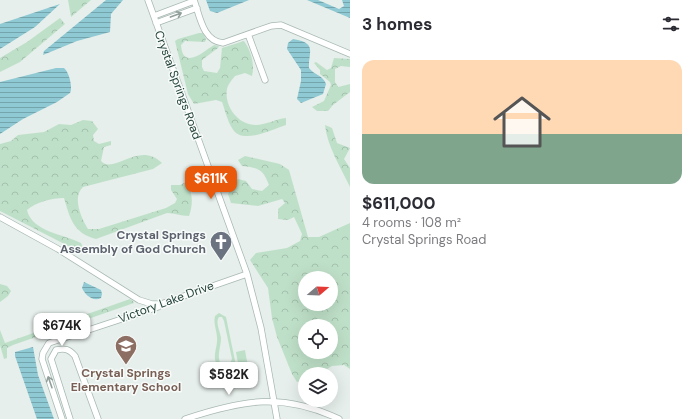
<!DOCTYPE html>
<meta charset="utf-8">
<style>
:root{--surface:#fff;--page:#f2f2f3;--text:#2b2b33;--muted:#7c7c81;--accent:#ea580c}
body{margin:0;font-family:"DM Sans",sans-serif;background:var(--page);color:var(--text);height:100vh;display:flex;flex-direction:column;font-size:15px;white-space:nowrap}
*{box-sizing:border-box;margin:0}
p{font-size:13px;color:var(--muted)}
.icon{flex:none;width:22px;height:22px;fill:none;stroke:currentColor;stroke-width:2;stroke-linecap:round;stroke-linejoin:round}
.map{position:relative;flex:1;overflow:hidden}
.sheet{display:flex;flex-direction:column;background:var(--surface);width:344px}
.sheet>*{flex:none}
.needle{width:26px;rotate:71deg}
.controls{position:absolute;left:298px;top:271px;display:grid;gap:8px}
.controls a{display:grid;place-items:center;width:40px;height:40px;border-radius:50%;background:var(--surface);box-shadow:0 4px 16px #0002;font-size:20px}
.price{position:absolute;translate:-50% -34px;padding:0 9px;border-radius:8px;background:#fff;color:#222;font-size:13px;line-height:26px;filter:drop-shadow(0 1px 2px #0008)}
.price::after{content:'';position:absolute;left:50%;top:24px;width:12px;height:9px;margin-left:-6px;background:inherit;clip-path:polygon(0 0,100% 0,50% 100%)}
.price.on{background:var(--accent);color:#fff}
ul{padding:0;list-style:none}
li{display:grid;align-content:center;gap:8px;height:212px;padding:0 12px}
li span{display:grid;place-items:center;height:124px;border-radius:12px;color:#555}
li>.icon{margin-inline-start:auto}
span .icon{width:72px;height:72px;fill:#fffc;stroke-width:1}
li b{font-size:17px}
h2{display:flex;justify-content:space-between;align-items:center;height:48px;padding:0 12px;font-size:17px}
main{display:flex;flex:1;min-height:0}
.map>svg:first-child{display:block}
.forest{fill:url(#forest-crowns);fill-rule:evenodd}
.pitch{fill:#bfe0c8;fill-rule:evenodd}
.water{fill:url(#water-rules)}
.lines{fill:none;stroke-linecap:round;stroke-linejoin:round}
.minor-casing{stroke:#a8b8b2;stroke-width:7}
.minor{stroke:#fff;stroke-width:5.5}
.oneway{stroke:#92a09c}
.labels{text-anchor:middle;stroke-width:3;stroke-linejoin:round;paint-order:stroke}
.street-label{font-size:12px;fill:#24423a;stroke:#f7fbf9}
.worship-label{font-size:12px;font-weight:bold;fill:#5b616d;stroke:#f7fbf9;text-anchor:end}
.education-label{font-size:12px;font-weight:bold;fill:#785e54;stroke:#f7fbf9}
</style>
<main>
<div class="map">
<svg width="350" height="419" viewBox="0 0 350 419">
<defs>
<pattern id="forest-crowns" width="20" height="18" patternUnits="userSpaceOnUse"><rect width="20" height="18" fill="#bfe0c8"/><path d="M2 6a3 3 0 1 1 6 0M12 15a3 3 0 1 1 6 0" fill="none" stroke="#a4c1ad"/></pattern>
<pattern id="water-rules" width="6" height="5" patternUnits="userSpaceOnUse"><rect width="6" height="5" fill="#8ec9d4"/><path d="M0 2.5h6" fill="none" stroke="#74a5ad"/></pattern>
</defs>
<rect width="100%" height="100%" fill="#e6efeb"/>
<path class="forest" d="M68 0H91L71 17Z
M60 18 65 24 20 62 0 72V58L27 42Z
M199 33H203L206 39 205 42 185 41 181 45C183 71 204 51 214 45L219 46 218 48 202 60V67L204 71 217 73 220 68 222 48 244 41C251 51 255 64 252 76L245 73 235 76C232 80 228 84 227 89 224 106 238 125 256 125 265 125 276 119 286 118V125C273 129 241 146 232 128 227 120 225 110 222 102L216 100 194 104 188 94 175 41 178 39Z
M334 58 350 59V67L341 66 335 69V82L338 87 350 84V92L333 105 328 111H317L312 107 324 101 331 85 330 82 320 74V70L314 63 316 62 327 70 331 68Z
M83 120 92 121 98 129 93 135 94 141 99 144 111 141V145L104 147 101 161C114 175 139 140 162 163L153 169 83 187C72 197 81 218 88 229H99L166 208 175 203 177 199 171 190V185H180L184 183C194 190 193 205 189 216 180 216 175 213 167 213L96 239C73 233 70 218 64 198 52 198 36 202 27 210 32 232 64 234 81 243L84 250 80 252 0 211V144L11 141 18 135 44 132 59 124 71 125Z
M325 125 332 128 337 143 350 148 344 159 350 168V187C341 168 327 146 325 125Z
M245 156 280 164 289 170 308 237H319L350 223V369L344 365 332 366 319 374H305V380L297 382 292 374 277 337 272 318 268 288 250 260 256 253 287 248 300 241 302 234 294 217 288 220 278 219V209L285 203 282 199 258 206 231 203 228 194 238 179 246 181 252 189 262 191 269 185C263 169 259 168 242 166L238 160ZM305 278H331V304H305ZM305 326H331V352H305Z
M0 284 7 286 11 291 8 296 0 302Z
M130 299 133 301 134 303 13 345 7 348V358L4 359 0 345V330L5 343Z"/>
<path class="pitch" d="M219 313 226 317 240 385 237 386 234 370 220 368C210 359 218 348 217 338 217 331 213 323 215 316ZM219 317H222L224 321 232 359 230 364 226 365 220 363C217 353 221 347 221 338 220 331 215 322 219 317Z
M245 350 248 367 239 369 236 352Z"/>
<path class="water" d="M106 0H123L111 14 110 32 77 41 43 55 44 51Z
M206 0H249L217 13 210 11Z
M307 0H318L339 9 344 6 342 0H350V18Z
M60 4 35 27 0 49V24Z
M293 39C318 43 308 52 309 68 314 75 323 75 326 84L323 94 301 103 297 99 301 81V70L287 49 288 43Z
M56 68H64C69 72 73 87 70 93L57 102 23 119 0 134V82Z
M84 282 101 290 102 294 101 298C93 302 85 295 82 288Z
M33 347 38 375 54 419H37L15 356V352Z"/>
<g class="lines">
<g class="minor-casing">
<path id="minor" d="M148 0 247 274 261 328 277 419
M194 0C200 17 203 41 223 43L271 26 281 25 350 54
M154 16 194 1
M156 23 197 8
M248 34 265 80
M0 217 58 249 139 300 152 304H161
M62 419 42 359 43 353 49 343 158 307 161 304 247 274
M70 419 51 359 56 350C65 348 69 349 75 356L98 419
M185 419C242 400 283 392 339 419"/>
</g>
<use href="#minor" class="minor"/>
</g>
<defs><path id="oneway-shaft" d="M-6 0H5M1.5-3L5.5 0L1.5 3" fill="none" stroke-width="1.6" stroke-linecap="round" stroke-linejoin="round"/></defs>
<g class="oneway">
<use href="#oneway-shaft" transform="translate(176 15) rotate(-20)"/>
<use href="#oneway-shaft" transform="translate(50 382) rotate(-109)"/>
</g>
<defs>
<g id="church-pin" transform="scale(1.15)"><path d="M0 17L-7.5 6A9.5 9.5 0 1 1 7.5 6Z" fill="#6b7280" stroke="#f7fbf9"/><path d="M-1.2-6h2.4v3.5h3.3v2.4h-3.3V6h-2.4V-.1h-3.3v-2.4h3.3Z" fill="#fff"/></g>
<g id="school-pin" transform="scale(1.15)"><path d="M0 17L-7.5 6A9.5 9.5 0 1 1 7.5 6Z" fill="#8d6e63" stroke="#f7fbf9"/><path d="M0-5L7-2L0 1L-7-2ZM-4 1L0 2.5L4 1V4Q0 6-4 4Z" fill="#fff"/></g>
</defs>
<g fill-rule="evenodd">
<use href="#church-pin" x="221" y="242"/>
<use href="#school-pin" x="126" y="346"/>
</g>
<g class="labels">
<g class="street-label">
<text transform="translate(178 85) rotate(70)" y="4">Crystal Springs Road</text>
<text transform="translate(166 302) rotate(-20)" y="4">Victory Lake Drive</text>
</g>
<g class="worship-label">
<text x="206" y="239">Crystal Springs<tspan x="206" dy="14">Assembly of God Church</tspan></text>
</g>
<g class="education-label">
<text x="126" y="377">Crystal Springs<tspan x="126" dy="14">Elementary School</tspan></text>
</g>
</g>
</svg>
<div class="controls">
<a><svg class="needle" viewBox="-14 -14 28 28"><path d="M0-13l5 13h-10z" fill="#e53935"/><path d="M0 13l5-13h-10z" fill="#7c7c81"/></svg></a>
<a><svg class="icon" aria-label="locate" viewBox="0 0 24 24"><circle cx="12" cy="12" r="6"/><path d="M12 2v4M12 18v4M2 12h4M18 12h4"/></svg></a>
<a><svg class="icon" aria-label="layers" viewBox="0 0 24 24"><path d="M12 4l9 5-9 5-9-5zM3 14l9 5 9-5"/></svg></a>
</div>
<b class="price on" style="left:211px;top:200px">$611K</b>
<b class="price" style="left:62px;top:347px">$674K</b>
<b class="price" style="left:229px;top:396px">$582K</b>
</div>
<section class="sheet">
<h2>3 homes<svg class="icon" aria-label="filters" viewBox="0 0 24 24"><path d="M4 7h16M4 17h16"/><circle cx="9" cy="7" r="2"/><circle cx="15" cy="17" r="2"/></svg></h2>
<ul>
<li><span style="background:linear-gradient(#ffd9b3 60%,#7fa58c 0)"><svg class="icon" aria-label="home" viewBox="0 0 24 24"><path d="M3 11l9-7 9 7M6 9v11h12V9"/></svg></span><div><b>$611,000</b><p>4 rooms · 108 m²</p><p>Crystal Springs Road</p></div></li>
</ul>
</section>
</main>
